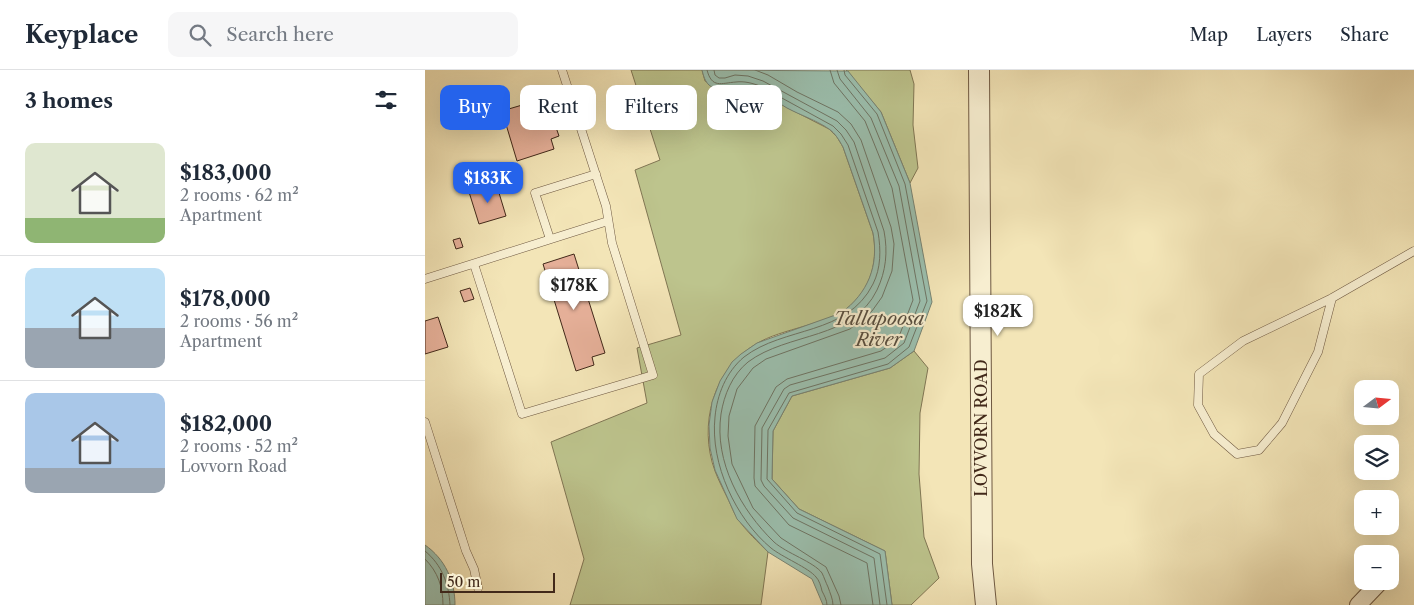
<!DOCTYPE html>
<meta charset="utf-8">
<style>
:root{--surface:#fff;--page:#f6f6f7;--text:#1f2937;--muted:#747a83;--line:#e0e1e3;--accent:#2563eb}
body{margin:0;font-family:"Libre Caslon Text",serif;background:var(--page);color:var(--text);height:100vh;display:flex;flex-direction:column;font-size:19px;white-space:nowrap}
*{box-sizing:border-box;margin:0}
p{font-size:16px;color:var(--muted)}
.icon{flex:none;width:28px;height:28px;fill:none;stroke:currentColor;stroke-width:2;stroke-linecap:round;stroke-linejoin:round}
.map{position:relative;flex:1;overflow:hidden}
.side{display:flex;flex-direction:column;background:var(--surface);width:425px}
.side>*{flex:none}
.banner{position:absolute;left:15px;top:15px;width:475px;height:45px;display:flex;gap:10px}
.needle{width:32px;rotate:74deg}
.controls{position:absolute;left:929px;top:310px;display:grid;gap:10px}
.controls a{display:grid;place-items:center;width:45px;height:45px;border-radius:10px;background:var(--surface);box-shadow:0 5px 20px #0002;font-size:25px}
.scale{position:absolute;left:15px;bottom:12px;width:115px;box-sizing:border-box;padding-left:5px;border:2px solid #42291a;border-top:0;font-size:14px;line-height:18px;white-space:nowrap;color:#42291a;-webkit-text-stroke:4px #f7eed0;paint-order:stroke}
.price{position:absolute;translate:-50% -42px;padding:0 11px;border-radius:10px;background:#fff;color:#222;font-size:16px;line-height:32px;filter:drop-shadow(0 1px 2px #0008)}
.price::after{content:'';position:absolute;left:50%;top:30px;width:15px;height:11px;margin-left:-8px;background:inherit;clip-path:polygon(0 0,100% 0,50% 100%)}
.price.on{background:var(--accent);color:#fff}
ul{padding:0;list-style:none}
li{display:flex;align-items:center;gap:15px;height:125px;padding:0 25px}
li+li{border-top:1px solid var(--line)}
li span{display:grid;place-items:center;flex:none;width:140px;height:100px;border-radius:10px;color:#555}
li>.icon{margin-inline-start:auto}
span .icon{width:60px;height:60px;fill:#fffc;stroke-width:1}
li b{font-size:21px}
h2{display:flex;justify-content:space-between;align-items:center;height:60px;padding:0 25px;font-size:21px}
.pill{padding:0 18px;border-radius:10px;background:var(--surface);box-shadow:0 5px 20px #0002;font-size:18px;line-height:45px}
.pill.on{background:var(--accent);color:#fff}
header{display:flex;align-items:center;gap:30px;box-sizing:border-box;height:70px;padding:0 25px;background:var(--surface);border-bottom:1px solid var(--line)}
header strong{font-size:24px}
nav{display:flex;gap:28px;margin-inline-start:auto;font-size:18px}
.search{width:350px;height:45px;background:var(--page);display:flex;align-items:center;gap:12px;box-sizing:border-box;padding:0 18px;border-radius:10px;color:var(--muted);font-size:19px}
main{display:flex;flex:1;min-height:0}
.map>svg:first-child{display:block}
.green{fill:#bdc48d;stroke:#807654}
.water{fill:#9bbfae;stroke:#778373}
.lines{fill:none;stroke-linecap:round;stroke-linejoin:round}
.shore{stroke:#6e7464;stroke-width:1}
.building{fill:#e5af98;stroke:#42291a}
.service-casing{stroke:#6e5841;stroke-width:9}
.minor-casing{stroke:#6e5841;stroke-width:18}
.tertiary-casing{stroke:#6e5841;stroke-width:22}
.service{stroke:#f7eed0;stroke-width:8}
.minor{stroke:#f7eed0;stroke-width:16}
.tertiary{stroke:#f7eed0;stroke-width:20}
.labels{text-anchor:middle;stroke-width:4.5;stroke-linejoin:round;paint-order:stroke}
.street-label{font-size:16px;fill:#42291a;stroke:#f7eed0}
.water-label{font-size:18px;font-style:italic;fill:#584e3f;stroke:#f7eed0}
</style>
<header>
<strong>Keyplace</strong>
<div class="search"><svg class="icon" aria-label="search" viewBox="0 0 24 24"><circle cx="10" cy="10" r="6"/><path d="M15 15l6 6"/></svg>Search here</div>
<nav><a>Map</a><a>Layers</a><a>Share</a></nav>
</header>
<main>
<section class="side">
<h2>3 homes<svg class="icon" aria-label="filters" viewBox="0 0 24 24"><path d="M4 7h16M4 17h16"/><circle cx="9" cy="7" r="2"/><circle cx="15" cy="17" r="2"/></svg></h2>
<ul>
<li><span style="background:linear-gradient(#dfe7d0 75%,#8fb573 0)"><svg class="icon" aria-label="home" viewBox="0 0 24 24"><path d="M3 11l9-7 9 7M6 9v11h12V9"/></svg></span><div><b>$183,000</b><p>2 rooms · 62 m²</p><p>Apartment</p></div></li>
<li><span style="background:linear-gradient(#bfe0f5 60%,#9aa5b1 0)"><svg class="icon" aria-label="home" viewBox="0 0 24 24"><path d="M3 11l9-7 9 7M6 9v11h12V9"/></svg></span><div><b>$178,000</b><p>2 rooms · 56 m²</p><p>Apartment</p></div></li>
<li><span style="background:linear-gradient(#a9c7e8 75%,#9aa5b1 0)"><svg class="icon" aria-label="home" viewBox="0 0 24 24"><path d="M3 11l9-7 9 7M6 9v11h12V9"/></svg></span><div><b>$182,000</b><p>2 rooms · 52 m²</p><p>Lovvorn Road</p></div></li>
</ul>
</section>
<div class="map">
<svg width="989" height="535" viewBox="0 0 989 535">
<rect width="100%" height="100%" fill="#f3e5b7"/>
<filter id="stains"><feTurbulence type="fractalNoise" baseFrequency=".004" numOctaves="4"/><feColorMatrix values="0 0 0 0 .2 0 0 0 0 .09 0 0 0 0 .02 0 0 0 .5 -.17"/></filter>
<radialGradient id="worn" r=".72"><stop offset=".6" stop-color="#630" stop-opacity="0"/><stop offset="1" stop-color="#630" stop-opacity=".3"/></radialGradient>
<path class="green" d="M206 0H277L280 11 301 20 311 17H323L333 21 363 38 404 59 412 67 418 77 448 163C453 190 447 217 425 236 403 255 357 258 331 274 288 299 273 355 290 401 293 409 297 417 301 425 305 432 308 442 313 449 321 461 333 472 343 482L336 535H145L159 489 126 372 222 333 212 278 256 265 210 100 235 90Z
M421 0H485L489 14 488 55 493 98 485 113 456 42Z
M489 281 503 298 495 343 494 404 499 467 514 508 486 535H467L460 481 374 439 347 409 348 361 367 326 465 298Z"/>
<path class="water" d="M277 0 423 1 456 42 485 113 507 232 489 281 465 298 367 326 348 361 347 409 374 439 460 481 467 535H398L387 509 343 482 312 449 290 400 285 378 284 355 287 332 295 311 307 292 316 284 332 273 416 243C443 223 454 196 448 163L418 77C414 70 410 63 404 59 391 50 375 45 362 38 350 31 337 21 324 18 312 15 301 23 289 18 281 15 279 8 277 0Z
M0 475C20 489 30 511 30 535H0Z"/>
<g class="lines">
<path class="shore" d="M282 0C287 19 296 13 311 12 319 11 327 13 335 16L408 56 416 64 423 75 453 162C456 180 456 198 448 214 422 266 359 256 319 287 301 302 292 325 290 347 285 394 311 449 346 478 357 487 384 498 391 507 394 510 396 516 397 521 399 525 402 530 402 535
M289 0 290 5 294 8H300L310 5 323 6 338 11 412 51 421 60 429 72 459 161C463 182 461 201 452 220 428 270 363 262 323 292 307 305 299 325 296 344 289 392 316 440 349 472 361 483 389 492 397 503 399 507 401 513 403 517 405 523 408 529 408 535
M330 0 343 5 372 22 413 42 426 54 436 70 466 157 469 174 467 201 457 227 447 241 425 259 341 289 328 298 312 319 304 346 303 366 307 394 328 438 356 468 401 497 414 526 416 535
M405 0 409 13 440 51 467 118 488 230 473 269 456 281 362 309 351 317 330 356 329 408 330 416 364 455 442 493 448 535
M412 0 415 9 446 48 474 116 495 231 479 273 460 288 365 315 359 319 337 358 336 410 339 416 368 448 449 488 455 535
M419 0 420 5 452 44 480 114 502 231 484 277 463 294 364 323 343 360 342 409 372 443 455 484 462 535
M0 481C17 495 24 514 25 535
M0 489C13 502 18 517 18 535"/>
</g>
<path class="building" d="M114 30 120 48 127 46 134 66 126 69 129 79 92 91 77 41Z
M71 113 81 146 54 154 44 122Z
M35 168 38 177 31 179 28 170Z
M149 184 180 283 167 287 169 295 151 301 118 194Z
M45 218 49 229 39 232 35 221Z
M13 247 23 277 0 284V251Z"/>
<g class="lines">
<g class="service-casing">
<path id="service" d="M125 169 110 123 171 104
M49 194 97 344 228 305 187 173 181 136 137 0
M0 209 183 151
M907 228 893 282 857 353 834 380 812 384 789 364 773 335 774 304 818 271 907 228 989 181
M0 352 41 481 49 499 53 518"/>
</g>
<g class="minor-casing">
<path id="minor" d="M933 535 954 513"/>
</g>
<g class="tertiary-casing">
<path id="tertiary" d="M554 0 557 494 561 535"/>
</g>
<use href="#service" class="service"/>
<use href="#minor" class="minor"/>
<use href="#tertiary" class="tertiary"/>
</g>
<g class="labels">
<g class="street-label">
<text transform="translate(556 358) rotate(-90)" y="6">LOVVORN ROAD</text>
</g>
<g class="water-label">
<text x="454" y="255">Tallapoosa<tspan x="454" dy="21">River</tspan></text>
</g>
</g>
<rect width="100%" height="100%" filter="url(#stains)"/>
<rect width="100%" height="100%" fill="url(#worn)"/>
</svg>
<div class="controls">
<a><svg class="needle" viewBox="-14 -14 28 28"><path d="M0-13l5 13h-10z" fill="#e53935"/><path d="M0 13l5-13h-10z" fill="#747a83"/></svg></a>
<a><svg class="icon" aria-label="layers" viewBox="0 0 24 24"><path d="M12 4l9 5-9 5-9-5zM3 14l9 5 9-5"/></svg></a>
<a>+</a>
<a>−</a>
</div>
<div class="scale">50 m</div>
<b class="price on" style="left:63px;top:134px">$183K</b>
<b class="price" style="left:149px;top:241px">$178K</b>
<b class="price" style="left:573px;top:267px">$182K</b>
<div class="banner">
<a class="pill on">Buy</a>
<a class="pill">Rent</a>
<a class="pill">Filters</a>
<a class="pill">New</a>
</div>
</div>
</main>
